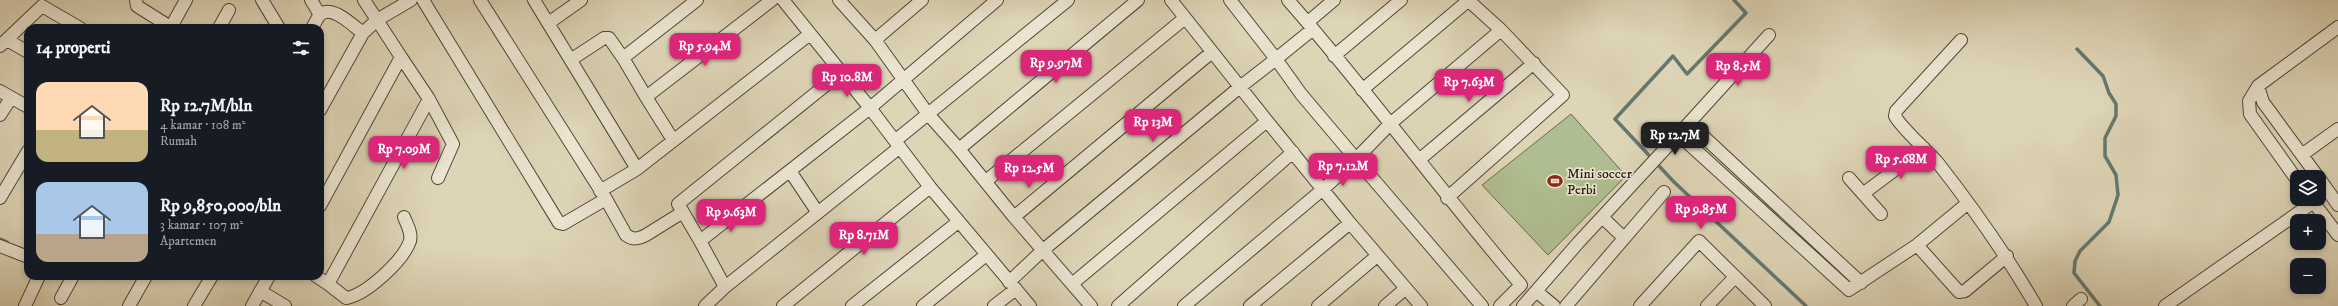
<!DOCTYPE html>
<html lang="id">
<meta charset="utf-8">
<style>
:root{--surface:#171b24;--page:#20242c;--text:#f1f3f6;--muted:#9ea1a6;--accent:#db2777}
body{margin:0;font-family:"IM FELL DW Pica",serif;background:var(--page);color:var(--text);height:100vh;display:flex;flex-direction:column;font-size:15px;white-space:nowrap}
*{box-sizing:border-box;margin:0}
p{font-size:13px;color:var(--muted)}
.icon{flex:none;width:22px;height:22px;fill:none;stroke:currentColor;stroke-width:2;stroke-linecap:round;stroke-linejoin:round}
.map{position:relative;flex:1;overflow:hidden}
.details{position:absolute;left:24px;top:24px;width:300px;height:256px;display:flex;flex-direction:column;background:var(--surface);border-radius:12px;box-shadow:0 2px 6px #0003}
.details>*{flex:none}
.buttons{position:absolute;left:2290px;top:170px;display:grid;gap:8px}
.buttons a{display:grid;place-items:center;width:36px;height:36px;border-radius:8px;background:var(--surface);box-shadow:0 2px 6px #0003;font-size:20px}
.price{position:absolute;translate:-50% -34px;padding:0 9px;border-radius:8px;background:var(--accent);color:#fff;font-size:13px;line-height:26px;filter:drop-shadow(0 1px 2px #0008)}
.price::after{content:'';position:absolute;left:50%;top:24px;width:12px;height:9px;margin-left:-6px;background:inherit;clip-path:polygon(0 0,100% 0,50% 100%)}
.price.on{background:#222;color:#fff}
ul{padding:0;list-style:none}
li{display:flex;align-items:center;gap:12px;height:100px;padding:0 12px}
li span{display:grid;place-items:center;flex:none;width:112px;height:80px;border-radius:12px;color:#555}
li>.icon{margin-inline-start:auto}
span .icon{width:48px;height:48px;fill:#fffc;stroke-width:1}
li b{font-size:17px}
h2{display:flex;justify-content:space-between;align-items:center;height:48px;padding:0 12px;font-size:17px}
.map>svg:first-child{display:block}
.green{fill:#afbe90;stroke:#686a4f}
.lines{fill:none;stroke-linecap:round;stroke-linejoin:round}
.stream{stroke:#65786f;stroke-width:3.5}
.minor-casing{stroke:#504638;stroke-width:14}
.minor{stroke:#eae4d0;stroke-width:12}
.labels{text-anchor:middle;stroke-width:3.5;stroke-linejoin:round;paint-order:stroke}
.poi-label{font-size:14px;fill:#21170e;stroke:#eae4d0;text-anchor:start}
</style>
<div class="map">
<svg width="2338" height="306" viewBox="0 0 2338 306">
<rect width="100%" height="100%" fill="#ded5b7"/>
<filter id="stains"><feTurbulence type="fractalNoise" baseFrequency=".005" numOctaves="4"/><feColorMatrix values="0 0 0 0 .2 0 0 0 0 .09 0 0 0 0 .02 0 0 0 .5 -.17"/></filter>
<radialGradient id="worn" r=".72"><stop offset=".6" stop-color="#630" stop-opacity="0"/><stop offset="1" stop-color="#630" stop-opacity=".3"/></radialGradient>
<path class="green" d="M1571 114 1626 176 1548 255 1482 185Z"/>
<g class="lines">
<path class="stream" d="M1734 0 1746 13 1687 74 1673 56 1615 119 1674 182 1806 306
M2077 49 2103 76 2109 93 2116 104V116L2105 138V156L2116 175 2118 195 2109 222 2080 251 2075 261 2074 273 2100 306
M0 239 7 242"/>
<g class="minor-casing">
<path id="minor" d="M136 0 137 6 164 23 161 28
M262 0 279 28
M311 0 320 15
M423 0 559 223 563 224 606 199
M480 0 606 199 626 235C633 240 638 239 646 235L683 212 700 241 870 108 930 187 1030 306
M534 0 637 169
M783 0 870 108 997 0
M839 0 875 40 928 114 959 149 1014 217 1212 52
M1288 0C1369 92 1441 192 1521 285L1500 306
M550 22 581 0
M1308 22 1334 0
M171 27 186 0
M219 28 229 10
M312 28C315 24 317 17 321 14 333 5 353 26 363 33L320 110
M1313 29 1276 59 1301 94 1356 159 1390 124 1501 30
M363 33 377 20 411 0
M7 40 28 52
M875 40 922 0
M1961 40 1896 111 1895 116C1902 129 1927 150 1938 163 1974 209 2007 256 2036 306
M0 46 42 6 80 28
M1334 56 1401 0
M401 57 429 99 328 284 346 298C366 295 403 261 410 241 412 232 407 225 404 217
M623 58 697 0
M572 59 604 38H609L623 58 646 97
M2258 86 2263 102 2318 177
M1362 90 1469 0
M0 91 28 107
M429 99 453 144 438 178
M0 115 11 98
M1267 121 1350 223
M1689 123 1769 35
M1679 135 1849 290 1917 245 1968 203
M673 140 646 97 772 0
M896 140 1068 0
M959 149 1138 0
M2303 154 2338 129
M1419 160 1534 63
M790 171 818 213
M1849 178 1881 214
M2319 178 2338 205
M2297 180 2250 114 2249 101 2258 86 2338 27
M986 181 1185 18
M600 191 637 169 810 34
M1864 193 1924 148
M0 198 28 151
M1447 198 1563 95 1501 30 1468 0
M2311 199 2338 235
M320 206 401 57 364 0
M683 212 678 204 842 72
M1014 217 1091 306
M1602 217 1624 238
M700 241 725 287 900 147
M1917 245 1959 292 1965 291 2007 256
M0 246 28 257
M316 276 328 284
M1009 282 1042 251 1240 87 1276 59 1230 0
M1072 284 1267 121 1171 0
M260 291 285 306
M1536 291 1554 306
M61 298 73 276
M25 306 39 276
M129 306 146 276
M194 306 212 276
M252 306 269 276
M705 306 725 287
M783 306 930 187
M852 306 958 222
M923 306 986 255
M994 306 1016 289
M1118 306 1293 152
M1184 306 1322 190 1356 159 1482 306
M1250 306 1350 223 1421 306
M1318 306 1377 256
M1385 306 1405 289
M1523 306 1578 243 1689 123 1861 283
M1566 306 1664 192
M1640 306 1699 241 1765 306
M1707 306 1735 277
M2073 306 2081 299
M2165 306 2318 199"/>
</g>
<use href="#minor" class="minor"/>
</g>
<defs>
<g id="stadium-bare" transform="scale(1.2)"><path d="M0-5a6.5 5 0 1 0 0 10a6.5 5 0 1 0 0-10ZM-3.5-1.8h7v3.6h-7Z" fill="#8f2418" stroke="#eae4d0" stroke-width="2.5" paint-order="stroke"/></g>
</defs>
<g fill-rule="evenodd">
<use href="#stadium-bare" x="1555" y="181"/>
</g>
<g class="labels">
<g class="poi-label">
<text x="1567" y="178">Mini soccer<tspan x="1567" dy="16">Perbi</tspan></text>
</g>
</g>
<rect width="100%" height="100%" filter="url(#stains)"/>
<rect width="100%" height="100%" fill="url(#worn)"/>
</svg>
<div class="buttons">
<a><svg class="icon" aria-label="layers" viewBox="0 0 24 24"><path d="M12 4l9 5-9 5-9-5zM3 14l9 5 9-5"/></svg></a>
<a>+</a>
<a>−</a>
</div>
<b class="price" style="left:705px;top:67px">Rp 5.94M</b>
<b class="price" style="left:1056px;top:84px">Rp 9.97M</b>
<b class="price" style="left:1738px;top:87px">Rp 8.5M</b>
<b class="price" style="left:847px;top:98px">Rp 10.8M</b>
<b class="price" style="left:1469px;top:103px">Rp 7.63M</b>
<b class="price" style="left:1153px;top:143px">Rp 13M</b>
<b class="price on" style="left:1675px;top:156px">Rp 12.7M</b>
<b class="price" style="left:404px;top:170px">Rp 7.09M</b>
<b class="price" style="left:1901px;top:180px">Rp 5.68M</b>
<b class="price" style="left:1343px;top:187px">Rp 7.12M</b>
<b class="price" style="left:1029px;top:189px">Rp 12.5M</b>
<b class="price" style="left:1701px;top:230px">Rp 9.85M</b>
<b class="price" style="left:731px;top:233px">Rp 9.63M</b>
<b class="price" style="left:864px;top:256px">Rp 8.71M</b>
<section class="details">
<h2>14 properti<svg class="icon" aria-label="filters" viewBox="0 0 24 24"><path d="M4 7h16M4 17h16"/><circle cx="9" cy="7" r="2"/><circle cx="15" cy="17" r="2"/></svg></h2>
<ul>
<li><span style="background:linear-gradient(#ffd9b3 60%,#c2b280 0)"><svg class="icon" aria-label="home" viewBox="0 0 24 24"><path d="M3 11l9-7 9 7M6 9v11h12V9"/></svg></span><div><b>Rp 12.7M/bln</b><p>4 kamar · 108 m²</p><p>Rumah</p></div></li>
<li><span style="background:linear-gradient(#a9c7e8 65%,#b9a48a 0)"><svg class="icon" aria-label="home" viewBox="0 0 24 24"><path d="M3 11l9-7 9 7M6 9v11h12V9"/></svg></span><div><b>Rp 9,850,000/bln</b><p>3 kamar · 107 m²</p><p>Apartemen</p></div></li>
</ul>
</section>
</div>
